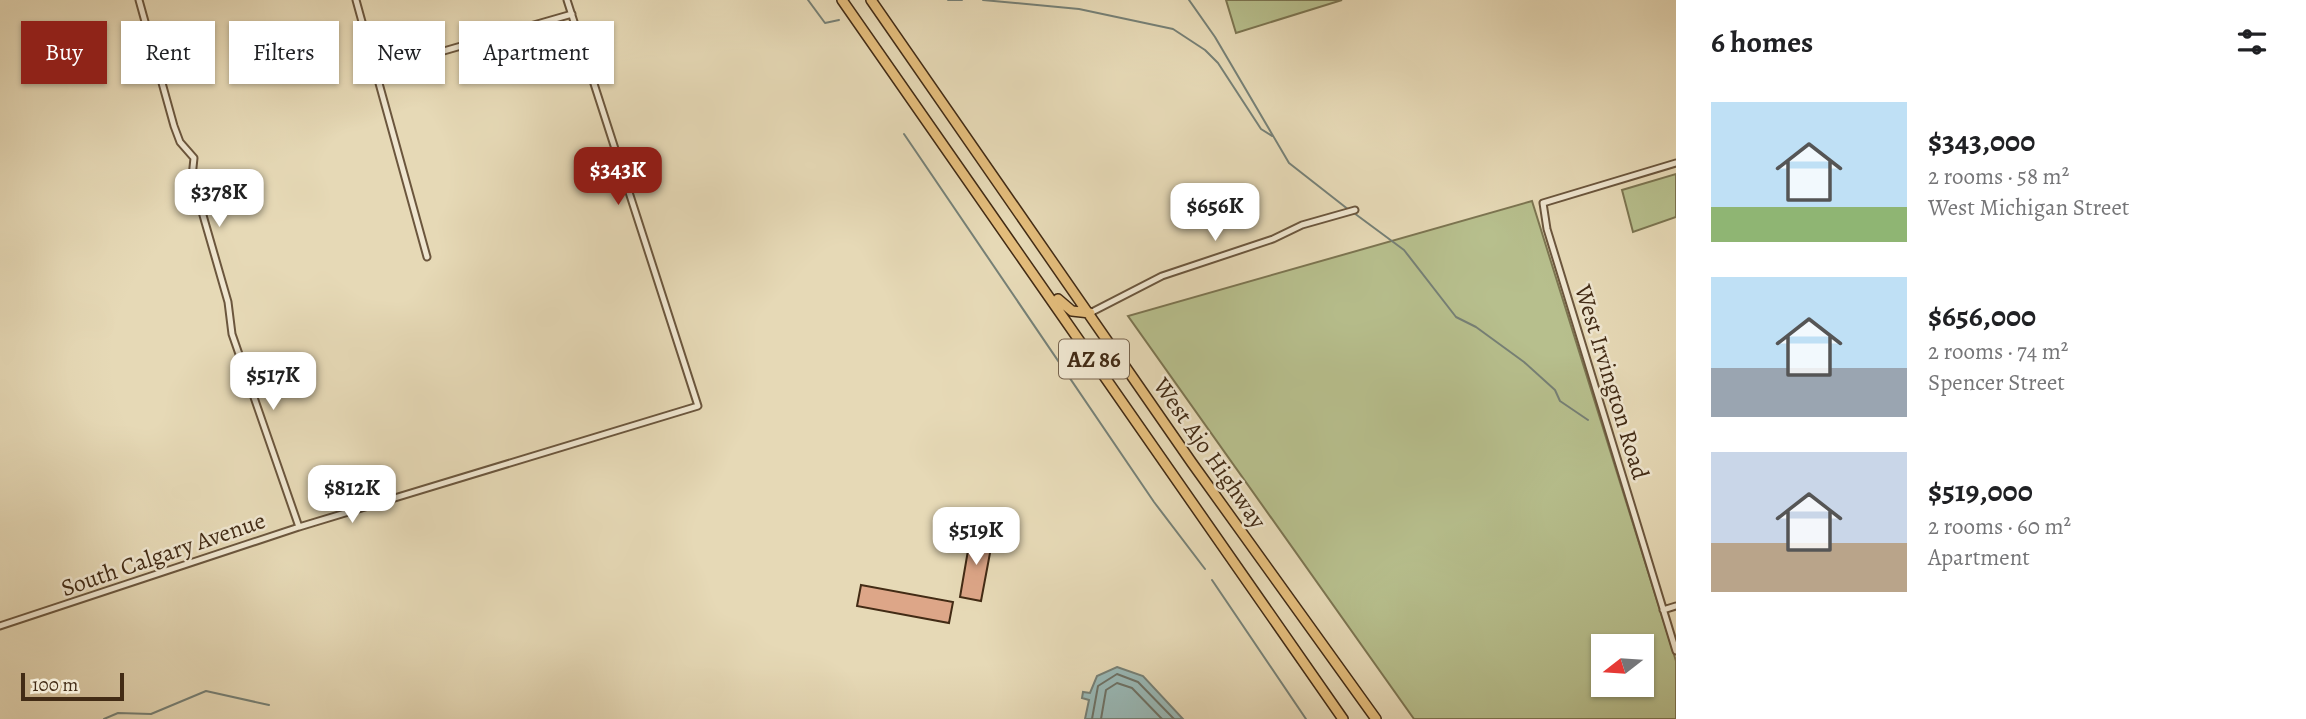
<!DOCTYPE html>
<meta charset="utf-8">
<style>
:root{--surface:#fff;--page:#f6f6f6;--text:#202124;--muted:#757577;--accent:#8f2418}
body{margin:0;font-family:Alegreya,serif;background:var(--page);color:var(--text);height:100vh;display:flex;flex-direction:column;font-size:26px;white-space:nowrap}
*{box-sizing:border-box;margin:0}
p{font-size:23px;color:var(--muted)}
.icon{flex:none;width:38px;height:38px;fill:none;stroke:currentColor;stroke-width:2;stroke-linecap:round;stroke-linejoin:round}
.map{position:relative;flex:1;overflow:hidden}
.panel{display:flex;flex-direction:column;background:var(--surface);width:630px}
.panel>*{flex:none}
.guide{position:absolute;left:21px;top:21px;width:665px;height:63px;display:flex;gap:14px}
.needle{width:46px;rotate:253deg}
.tools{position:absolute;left:1591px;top:634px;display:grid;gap:14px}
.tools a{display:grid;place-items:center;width:63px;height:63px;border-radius:0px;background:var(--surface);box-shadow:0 2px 5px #0004;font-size:35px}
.scale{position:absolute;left:21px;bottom:18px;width:103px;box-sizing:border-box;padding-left:7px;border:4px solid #422b15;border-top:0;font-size:19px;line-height:24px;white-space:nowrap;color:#422b15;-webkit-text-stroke:5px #efe6d0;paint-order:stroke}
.price{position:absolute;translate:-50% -60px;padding:0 16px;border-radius:14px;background:#fff;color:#222;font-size:23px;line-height:46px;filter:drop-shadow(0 2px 4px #0008)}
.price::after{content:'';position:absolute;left:50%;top:42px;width:21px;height:16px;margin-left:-10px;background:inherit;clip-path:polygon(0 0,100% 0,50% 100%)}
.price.on{background:var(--accent);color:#fff}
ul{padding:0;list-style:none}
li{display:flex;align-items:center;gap:21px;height:175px;padding:0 35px}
li span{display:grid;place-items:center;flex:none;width:196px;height:140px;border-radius:0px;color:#555}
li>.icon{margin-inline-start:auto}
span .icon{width:84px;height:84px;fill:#fffc;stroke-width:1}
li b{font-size:30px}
h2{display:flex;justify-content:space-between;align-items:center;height:84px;padding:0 35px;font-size:30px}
.pill{padding:0 24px;border-radius:0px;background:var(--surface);box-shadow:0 2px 5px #0004;font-size:24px;line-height:63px}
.pill.on{background:var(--accent);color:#fff}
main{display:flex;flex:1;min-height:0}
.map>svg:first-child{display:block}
.green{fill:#b7bf8d;stroke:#7c7551;stroke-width:2;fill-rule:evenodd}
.water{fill:#99b9b7;stroke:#768076;stroke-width:2}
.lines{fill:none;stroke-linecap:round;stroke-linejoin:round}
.shore{stroke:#6e7266;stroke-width:2}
.stream{stroke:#768076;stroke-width:2}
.building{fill:#dda688;stroke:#422b15;stroke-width:2}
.minor-casing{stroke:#6b563d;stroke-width:9}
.primary-casing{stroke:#422b15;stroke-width:12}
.minor{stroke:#efe6d0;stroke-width:5}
.primary{stroke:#e3bc7b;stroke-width:9}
.labels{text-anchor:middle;stroke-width:5;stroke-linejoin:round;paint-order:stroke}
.shield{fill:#efe6d0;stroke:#76634d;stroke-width:2}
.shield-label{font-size:23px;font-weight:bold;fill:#422b15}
.street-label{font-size:24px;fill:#422b15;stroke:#efe6d0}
</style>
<main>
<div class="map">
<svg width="1676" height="719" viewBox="0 0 1676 719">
<rect width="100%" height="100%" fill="#e6d9b6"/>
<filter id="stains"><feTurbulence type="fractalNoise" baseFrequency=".00286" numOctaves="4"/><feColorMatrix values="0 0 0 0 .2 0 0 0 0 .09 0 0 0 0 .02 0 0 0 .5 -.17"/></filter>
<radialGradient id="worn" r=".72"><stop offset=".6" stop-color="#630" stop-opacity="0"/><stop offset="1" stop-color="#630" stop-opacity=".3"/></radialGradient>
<path class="green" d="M1226 0H1342L1236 33Z
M1676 174V217L1633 232 1622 190Z
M1532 201 1676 661V719H1414L1128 316ZM1603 646H1642V684H1603Z"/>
<path class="water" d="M1117 667 1143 676 1183 719H1085L1089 700 1082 698 1083 692 1090 693 1097 676Z"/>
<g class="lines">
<path class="shore" d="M1092 719 1098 686 1117 674 1138 682 1174 719
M1101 719 1106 690 1117 683 1132 688 1162 719"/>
<path class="stream" d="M808 0 825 23 839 20
M948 0H962
M983 0 1079 9 1173 29 1205 50 1218 63 1261 129 1272 136
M1189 0 1215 37 1289 163 1349 210
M904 134 1154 502 1205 569
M1354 213 1404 250 1456 317 1476 327 1524 362 1555 390 1560 401 1588 420
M1212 580 1306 719
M104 719 118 713 151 714 206 691 269 705"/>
</g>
<path class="building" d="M971 533 993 537 981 601 960 597Z
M861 585 953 602 949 623 857 606Z"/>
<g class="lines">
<g class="minor-casing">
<path id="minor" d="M139 0 174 126 180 142 194 158 192 177 228 302 232 334 299 527
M356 0 427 257
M378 70 572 14
M1676 163 1543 203 1547 229 1676 651
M1090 313 1162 276 1273 239 1302 225 1355 210
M1663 610 1676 606
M0 626 299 527 698 406 567 0"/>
</g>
<g class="primary-casing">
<path id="primary" d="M842 0 1343 719
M871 0 1192 463 1376 719
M1058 299 1072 311 1090 313"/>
</g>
<use href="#minor" class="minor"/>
<use href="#primary" class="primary"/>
</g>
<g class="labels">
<rect class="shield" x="1059" y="339.5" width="70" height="39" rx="5"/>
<g class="shield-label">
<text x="1094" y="367">AZ 86</text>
</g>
<g class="street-label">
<text transform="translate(1612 382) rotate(73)" y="8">West Irvington Road</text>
<text transform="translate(1210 453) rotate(55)" y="8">West Ajo Highway</text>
<text transform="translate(163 554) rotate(-19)" y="8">South Calgary Avenue</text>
</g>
</g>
<rect width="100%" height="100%" filter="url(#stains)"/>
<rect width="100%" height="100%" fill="url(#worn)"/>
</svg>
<div class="tools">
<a><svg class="needle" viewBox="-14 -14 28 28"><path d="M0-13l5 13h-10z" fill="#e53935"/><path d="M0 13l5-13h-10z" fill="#757577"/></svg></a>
</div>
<div class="scale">100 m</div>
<b class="price on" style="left:618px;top:207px">$343K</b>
<b class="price" style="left:219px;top:229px">$378K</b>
<b class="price" style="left:1215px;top:243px">$656K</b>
<b class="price" style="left:273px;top:412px">$517K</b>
<b class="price" style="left:352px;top:525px">$812K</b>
<b class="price" style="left:976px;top:567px">$519K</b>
<div class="guide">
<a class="pill on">Buy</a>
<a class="pill">Rent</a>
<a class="pill">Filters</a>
<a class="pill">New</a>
<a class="pill">Apartment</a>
</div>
</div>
<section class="panel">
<h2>6 homes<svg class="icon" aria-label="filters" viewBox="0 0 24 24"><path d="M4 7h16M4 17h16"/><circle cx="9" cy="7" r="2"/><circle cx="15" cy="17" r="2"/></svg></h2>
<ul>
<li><span style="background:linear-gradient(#bfe0f5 75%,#8fb573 0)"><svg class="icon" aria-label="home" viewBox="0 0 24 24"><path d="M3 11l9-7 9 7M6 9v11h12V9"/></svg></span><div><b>$343,000</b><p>2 rooms · 58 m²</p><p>West Michigan Street</p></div></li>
<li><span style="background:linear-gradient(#bfe0f5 65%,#9aa5b1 0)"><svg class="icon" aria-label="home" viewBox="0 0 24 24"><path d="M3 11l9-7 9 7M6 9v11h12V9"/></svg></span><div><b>$656,000</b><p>2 rooms · 74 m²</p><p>Spencer Street</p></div></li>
<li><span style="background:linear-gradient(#c9d6e8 65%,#b9a48a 0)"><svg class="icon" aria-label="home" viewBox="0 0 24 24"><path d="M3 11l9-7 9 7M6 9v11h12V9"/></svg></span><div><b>$519,000</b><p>2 rooms · 60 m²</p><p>Apartment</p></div></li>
</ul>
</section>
</main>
